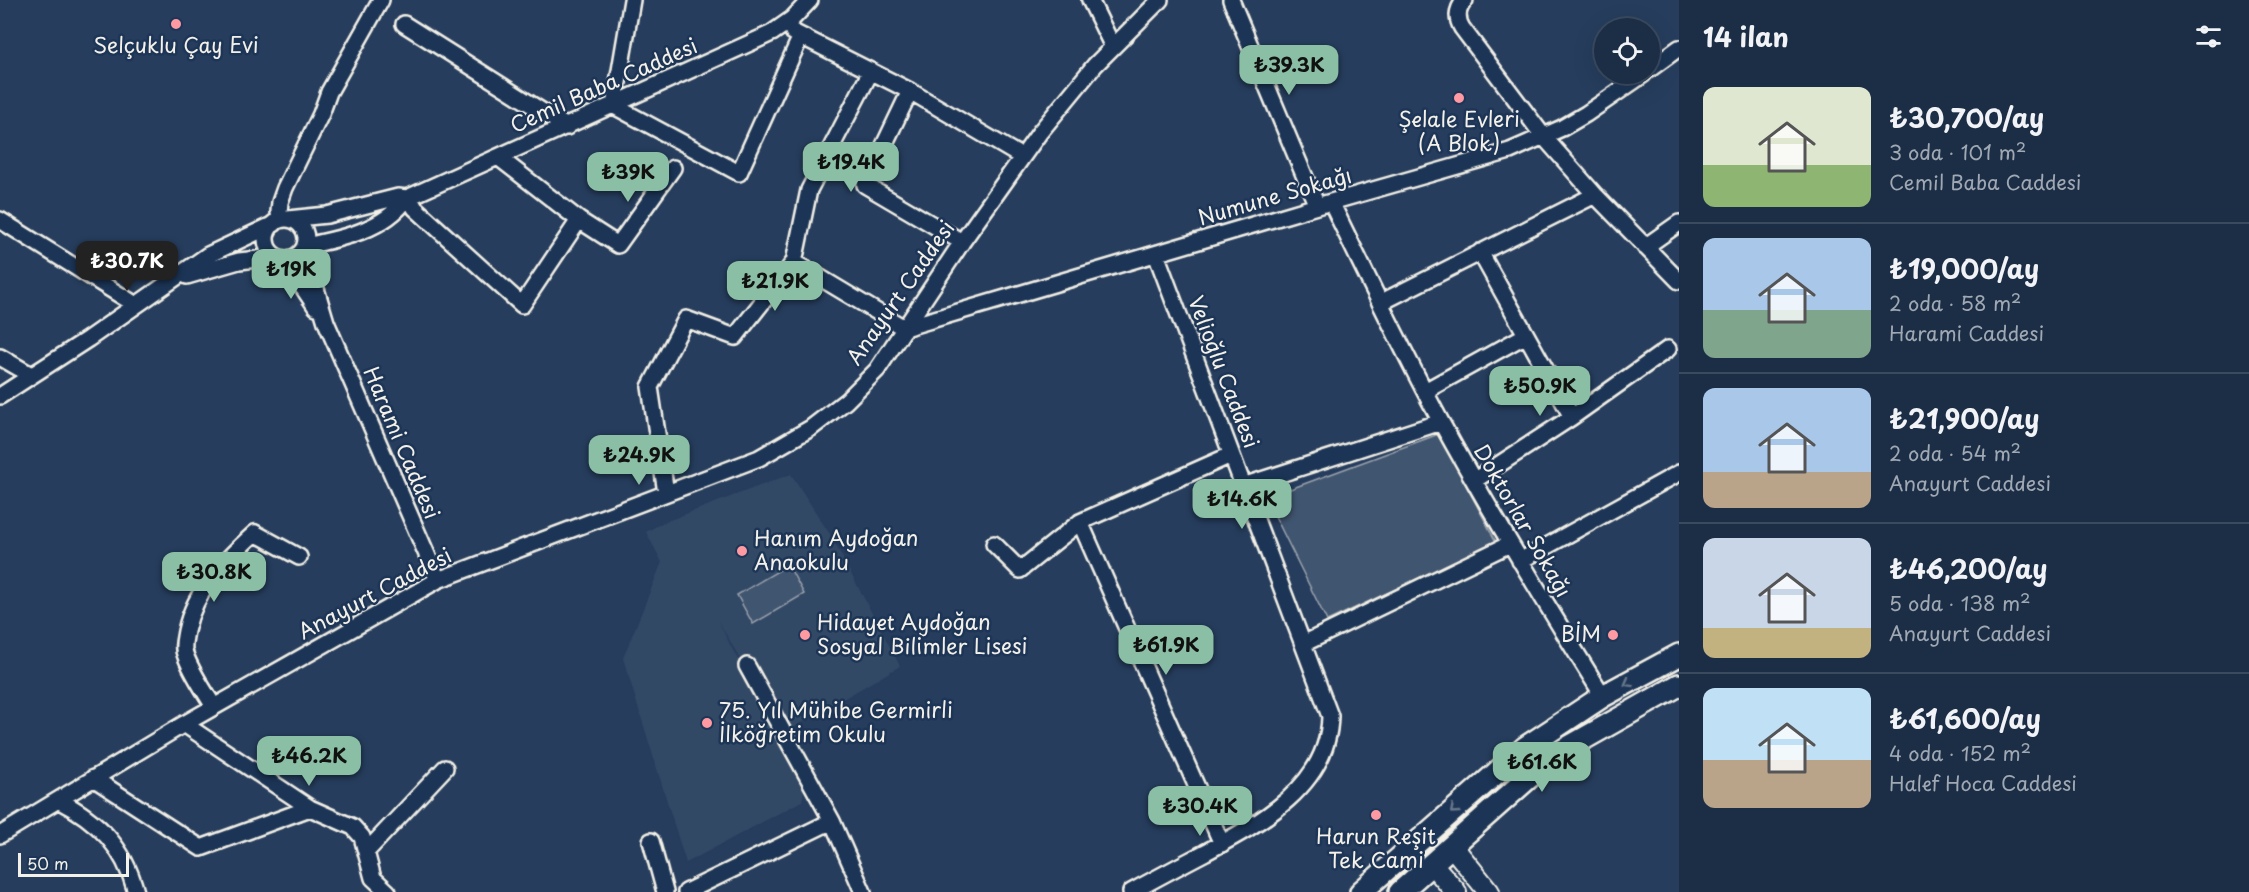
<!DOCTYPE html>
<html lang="tr">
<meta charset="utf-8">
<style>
:root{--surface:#1c2e46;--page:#293a51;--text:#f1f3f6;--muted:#a0a8b3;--line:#3a4a5f;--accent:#8abfa5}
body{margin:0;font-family:"Playpen Sans",sans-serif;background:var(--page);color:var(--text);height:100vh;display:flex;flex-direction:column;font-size:22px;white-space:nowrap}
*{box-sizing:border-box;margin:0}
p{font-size:20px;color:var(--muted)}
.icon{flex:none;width:33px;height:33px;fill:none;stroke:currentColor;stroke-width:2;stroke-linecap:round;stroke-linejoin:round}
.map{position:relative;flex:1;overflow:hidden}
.drawer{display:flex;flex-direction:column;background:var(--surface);width:570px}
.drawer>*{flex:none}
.controls{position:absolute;left:1594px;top:18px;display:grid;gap:12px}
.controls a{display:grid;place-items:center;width:66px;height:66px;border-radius:50%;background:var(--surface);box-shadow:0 6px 24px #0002,0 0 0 2px var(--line);font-size:30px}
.scale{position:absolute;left:18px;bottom:15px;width:111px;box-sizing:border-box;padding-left:6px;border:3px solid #f4f1e8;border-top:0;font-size:16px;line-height:21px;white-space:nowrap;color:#f4f1e8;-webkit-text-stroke:4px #1d3557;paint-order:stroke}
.price{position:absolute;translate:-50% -51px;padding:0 14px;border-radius:12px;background:var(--accent);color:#111;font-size:20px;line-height:39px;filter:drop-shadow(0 2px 3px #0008)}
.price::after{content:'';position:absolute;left:50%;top:36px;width:18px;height:14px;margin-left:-9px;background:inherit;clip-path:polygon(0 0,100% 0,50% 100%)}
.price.selected{background:#222;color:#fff}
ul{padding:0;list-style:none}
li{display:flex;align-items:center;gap:18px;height:150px;padding:0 24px}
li+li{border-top:2px solid var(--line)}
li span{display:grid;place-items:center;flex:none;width:168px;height:120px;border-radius:12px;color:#555}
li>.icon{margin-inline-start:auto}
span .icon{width:72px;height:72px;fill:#fffc;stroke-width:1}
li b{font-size:26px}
h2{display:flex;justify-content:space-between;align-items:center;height:72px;padding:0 24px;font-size:26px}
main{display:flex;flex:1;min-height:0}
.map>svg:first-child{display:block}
.built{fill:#334966}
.green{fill:#40546f;stroke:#9aa2ac;stroke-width:1.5}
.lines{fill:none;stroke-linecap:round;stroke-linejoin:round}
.minor-casing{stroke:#f4f1e8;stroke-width:20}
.tertiary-casing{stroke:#f4f1e8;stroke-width:24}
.secondary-casing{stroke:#f4f1e8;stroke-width:26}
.minor{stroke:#1d3557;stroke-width:15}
.tertiary{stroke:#1d3557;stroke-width:20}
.secondary{stroke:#1d3557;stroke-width:21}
.oneway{stroke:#68778a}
.poi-dot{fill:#ff9aa2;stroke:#1d3557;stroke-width:2}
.labels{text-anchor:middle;stroke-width:5;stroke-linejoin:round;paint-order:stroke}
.poi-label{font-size:21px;fill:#f4f1e8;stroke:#1d3557}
.street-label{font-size:21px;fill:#f4f1e8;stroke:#1d3557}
</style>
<main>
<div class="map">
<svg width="1679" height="892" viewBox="0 0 1679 892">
<rect width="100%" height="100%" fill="#263d5d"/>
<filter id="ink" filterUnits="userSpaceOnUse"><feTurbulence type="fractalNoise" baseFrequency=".0167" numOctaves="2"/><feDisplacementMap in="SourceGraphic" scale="12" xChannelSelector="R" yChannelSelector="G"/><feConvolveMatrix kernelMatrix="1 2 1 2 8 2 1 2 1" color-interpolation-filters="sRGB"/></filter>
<g filter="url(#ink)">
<path class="built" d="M791 474 831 536 900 666 784 733 717 619 804 789 802 801 686 863 623 658 662 562 646 532 662 523Z"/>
<path class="green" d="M1439 434 1496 542 1327 621 1266 498Z
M788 565 804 594 753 624 737 595Z"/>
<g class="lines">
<g class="minor-casing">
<path id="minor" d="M632 0 614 106 739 173 801 36
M1090 0 1113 47
M1231 0 1317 206
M1465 0C1457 9 1456 18 1462 28L1544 137 1595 195 1679 281
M404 24 567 127
M793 32 910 91 1022 157
M1650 69 1679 48
M910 91 865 185 962 242
M409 197 415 208 522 305 579 220 498 157
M1331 202C1367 276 1402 350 1441 422 1492 515 1547 606 1603 696
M288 219 327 215 398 197 407 198 772 33 792 19 810 0
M266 239a20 20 0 1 1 40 0a20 20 0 1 1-40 0Z
M0 220 136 305
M280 220 279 212 280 202 285 188 321 114 329 92 381 0
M579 220 618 245 673 168
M305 246C340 239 385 230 407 198
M1645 247 1679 223
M304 249 326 322 438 580
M284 259 316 307
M794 262 904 328 1317 206 1510 151 1562 128 1586 114 1644 74
M187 276 239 261 277 257
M1380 303 1595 195
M0 357 31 375
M1425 391 1526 335
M0 396 88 339 208 255 274 224
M1572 417 1668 349
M1475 480 1572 417 1480 252
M1243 486 1441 422
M666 493 650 387 686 319 735 337 794 262 809 190 871 71
M1080 522 1222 844
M994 544 1020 570 1080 522 1231 455
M1520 561 1679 473
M1303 644 1510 544
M747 666 832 821 863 892
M214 707C204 690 191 672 185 654 182 647 185 638 186 631 195 589 225 560 255 533L299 557
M184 724 310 808 353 827 362 837 373 878 388 892
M93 778 201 848 310 808
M58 800C99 821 124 847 136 892
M0 835 184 724 438 580 759 458 811 428 846 401 877 370 962 242 1040 132 1095 65 1160 0
M651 841 665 892
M367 851 445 768
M686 892 832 821
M1131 892C1155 879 1179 866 1204 853 1258 824 1329 787 1330 716L1156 254"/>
</g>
<g class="tertiary-casing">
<path id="tertiary" d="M1452 846 1489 892
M1432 864 1456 892"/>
</g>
<g class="secondary-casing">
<path id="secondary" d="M1361 892 1526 747 1603 696 1679 655
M1400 892 1553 756 1679 685"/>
</g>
<use href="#minor" class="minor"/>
<use href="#tertiary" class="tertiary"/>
<use href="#secondary" class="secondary"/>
</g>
<defs><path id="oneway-chevron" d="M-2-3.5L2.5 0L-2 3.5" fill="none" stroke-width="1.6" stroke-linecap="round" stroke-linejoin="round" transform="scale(1.5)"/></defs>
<g class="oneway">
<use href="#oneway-chevron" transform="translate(1628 683) rotate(151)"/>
<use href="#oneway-chevron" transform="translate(1454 810) rotate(139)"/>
</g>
</g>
<g class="poi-dot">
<circle cx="176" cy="24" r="6"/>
<circle cx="1459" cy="98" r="6"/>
<circle cx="742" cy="551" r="6"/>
<circle cx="805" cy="635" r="6"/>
<circle cx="1613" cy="635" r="6"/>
<circle cx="707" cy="723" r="6"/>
<circle cx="1376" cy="815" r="6"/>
</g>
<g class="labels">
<g class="poi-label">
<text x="176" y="53">Selçuklu Çay Evi</text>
<text x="1459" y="127">Şelale Evleri<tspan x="1459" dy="24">(A Blok)</tspan></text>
<text x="754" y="546" text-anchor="start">Hanım Aydoğan<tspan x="754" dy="24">Anaokulu</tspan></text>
<text x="817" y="630" text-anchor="start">Hidayet Aydoğan<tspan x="817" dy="24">Sosyal Bilimler Lisesi</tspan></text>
<text x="1601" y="642" text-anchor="end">BİM</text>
<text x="719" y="718" text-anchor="start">75. Yıl Mühibe Germirli<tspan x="719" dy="24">İlköğretim Okulu</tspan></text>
<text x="1376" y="844">Harun Reşit<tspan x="1376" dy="24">Tek Cami</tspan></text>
</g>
<g class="street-label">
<text transform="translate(604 86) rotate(-24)" y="7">Cemil Baba Caddesi</text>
<text transform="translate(1275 197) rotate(-16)" y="7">Numune Sokağı</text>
<text transform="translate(901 293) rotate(-55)" y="7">Anayurt Caddesi</text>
<text transform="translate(1223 372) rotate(69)" y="7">Velioğlu Caddesi</text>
<text transform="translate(401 443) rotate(67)" y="7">Harami Caddesi</text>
<text transform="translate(1522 521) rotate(60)" y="7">Doktorlar Sokağı</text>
<text transform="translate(375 594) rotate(-28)" y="7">Anayurt Caddesi</text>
</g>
</g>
</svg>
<div class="controls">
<a><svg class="icon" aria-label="locate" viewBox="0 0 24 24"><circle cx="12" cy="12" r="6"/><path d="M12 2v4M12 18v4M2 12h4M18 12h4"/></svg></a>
</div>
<div class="scale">50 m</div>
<b class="price" style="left:1289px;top:96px">₺39.3K</b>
<b class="price" style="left:851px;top:193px">₺19.4K</b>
<b class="price" style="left:628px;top:203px">₺39K</b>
<b class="price selected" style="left:127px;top:292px">₺30.7K</b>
<b class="price" style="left:291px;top:300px">₺19K</b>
<b class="price" style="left:775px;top:312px">₺21.9K</b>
<b class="price" style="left:1540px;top:417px">₺50.9K</b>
<b class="price" style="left:639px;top:486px">₺24.9K</b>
<b class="price" style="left:1242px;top:530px">₺14.6K</b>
<b class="price" style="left:214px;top:603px">₺30.8K</b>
<b class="price" style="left:1166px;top:676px">₺61.9K</b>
<b class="price" style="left:309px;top:787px">₺46.2K</b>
<b class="price" style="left:1542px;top:793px">₺61.6K</b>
<b class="price" style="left:1200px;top:837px">₺30.4K</b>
</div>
<section class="drawer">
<h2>14 ilan<svg class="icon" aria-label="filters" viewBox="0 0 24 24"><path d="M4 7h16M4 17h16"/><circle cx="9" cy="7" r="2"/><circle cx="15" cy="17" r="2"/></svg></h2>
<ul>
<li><span style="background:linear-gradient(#dfe7d0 65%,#8fb573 0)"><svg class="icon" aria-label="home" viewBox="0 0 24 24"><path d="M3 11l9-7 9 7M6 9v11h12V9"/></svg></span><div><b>₺30,700/ay</b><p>3 oda · 101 m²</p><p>Cemil Baba Caddesi</p></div></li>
<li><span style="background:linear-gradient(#a9c7e8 60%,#7fa58c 0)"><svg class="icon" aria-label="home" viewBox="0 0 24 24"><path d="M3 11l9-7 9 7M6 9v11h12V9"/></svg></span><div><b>₺19,000/ay</b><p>2 oda · 58 m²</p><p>Harami Caddesi</p></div></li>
<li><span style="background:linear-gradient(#a9c7e8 70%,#b9a48a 0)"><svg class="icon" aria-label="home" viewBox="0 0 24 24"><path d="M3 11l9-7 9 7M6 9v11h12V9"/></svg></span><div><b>₺21,900/ay</b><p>2 oda · 54 m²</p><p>Anayurt Caddesi</p></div></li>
<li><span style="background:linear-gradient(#c9d6e8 75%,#c2b280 0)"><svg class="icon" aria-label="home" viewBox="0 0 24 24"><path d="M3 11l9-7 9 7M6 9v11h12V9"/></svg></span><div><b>₺46,200/ay</b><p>5 oda · 138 m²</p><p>Anayurt Caddesi</p></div></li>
<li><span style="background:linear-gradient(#bfe0f5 60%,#b9a48a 0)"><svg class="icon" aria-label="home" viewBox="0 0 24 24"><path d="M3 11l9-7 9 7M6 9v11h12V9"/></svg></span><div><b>₺61,600/ay</b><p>4 oda · 152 m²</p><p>Halef Hoca Caddesi</p></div></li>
</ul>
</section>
</main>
